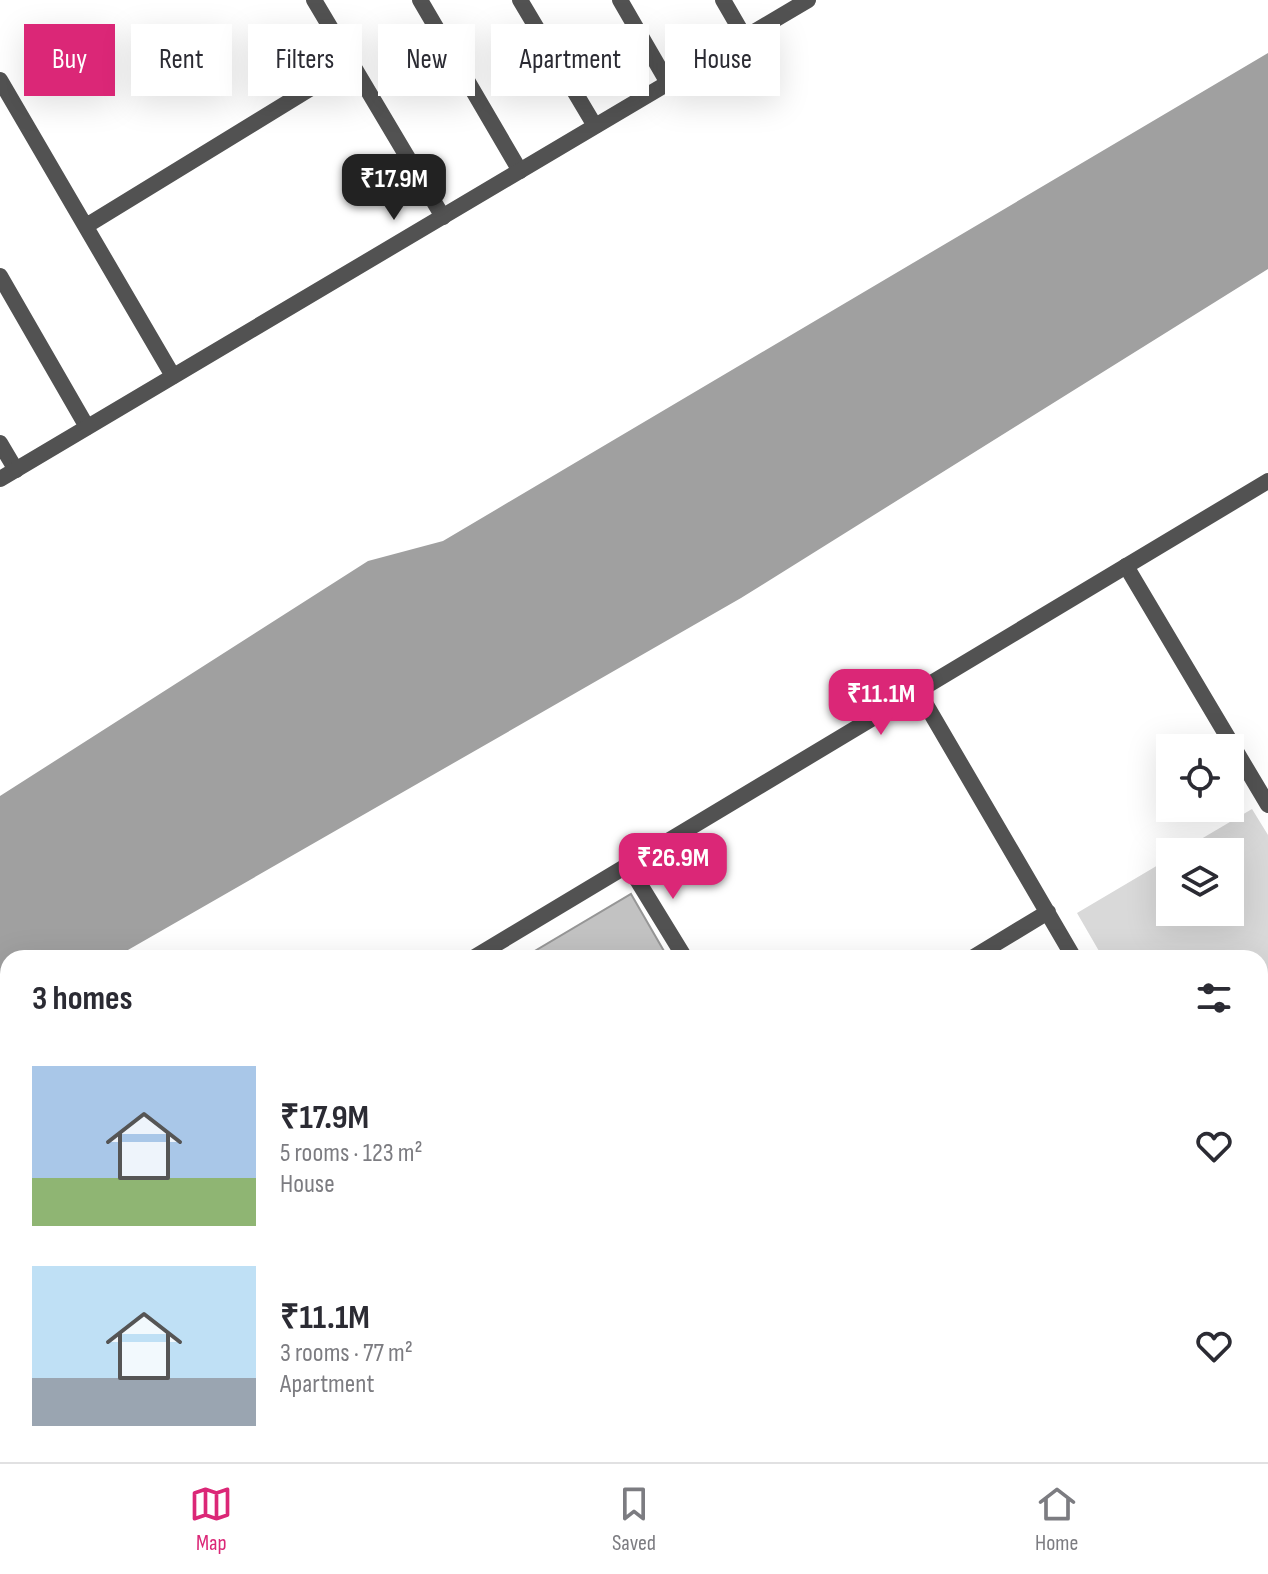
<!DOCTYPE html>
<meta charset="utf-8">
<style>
:root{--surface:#fff;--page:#f7f7f7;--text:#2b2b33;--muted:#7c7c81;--line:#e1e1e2;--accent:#db2777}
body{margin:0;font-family:"Sofia Sans Condensed",sans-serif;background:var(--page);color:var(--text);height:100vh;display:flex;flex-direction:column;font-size:30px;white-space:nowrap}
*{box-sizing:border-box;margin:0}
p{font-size:26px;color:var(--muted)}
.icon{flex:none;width:44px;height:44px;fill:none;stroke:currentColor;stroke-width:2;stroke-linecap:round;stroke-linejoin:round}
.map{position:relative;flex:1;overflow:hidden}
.sheet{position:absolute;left:0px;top:950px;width:1268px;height:512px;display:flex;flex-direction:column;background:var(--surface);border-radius:24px 24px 0 0;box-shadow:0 8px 32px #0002}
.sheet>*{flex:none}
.banner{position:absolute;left:24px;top:24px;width:800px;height:72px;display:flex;gap:16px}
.buttons{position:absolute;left:1156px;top:734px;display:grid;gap:16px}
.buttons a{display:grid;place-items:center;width:88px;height:88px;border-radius:0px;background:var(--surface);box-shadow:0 8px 32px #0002;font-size:40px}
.price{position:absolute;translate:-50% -68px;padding:0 18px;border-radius:16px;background:var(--accent);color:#fff;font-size:26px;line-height:52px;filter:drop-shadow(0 2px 4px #0008)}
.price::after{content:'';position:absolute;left:50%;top:48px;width:24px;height:18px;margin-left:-12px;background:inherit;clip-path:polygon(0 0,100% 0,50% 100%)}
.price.active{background:#222;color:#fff}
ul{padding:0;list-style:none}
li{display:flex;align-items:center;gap:24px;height:200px;padding:0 32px}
li span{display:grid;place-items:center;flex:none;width:224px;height:160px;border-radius:0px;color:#555}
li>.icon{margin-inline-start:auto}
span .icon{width:96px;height:96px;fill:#fffc;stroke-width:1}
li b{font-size:34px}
h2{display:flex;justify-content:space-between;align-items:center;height:96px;padding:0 32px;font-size:34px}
.pill{padding:0 28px;border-radius:0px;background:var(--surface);box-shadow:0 8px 32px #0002;font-size:28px;line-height:72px}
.pill.active{background:var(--accent);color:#fff}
.menu{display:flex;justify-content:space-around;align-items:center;height:112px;border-top:2px solid var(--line);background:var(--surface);font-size:22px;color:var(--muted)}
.menu a{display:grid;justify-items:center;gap:4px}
.menu .active{color:var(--accent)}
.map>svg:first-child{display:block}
.green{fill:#d9d9d9}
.water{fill:#a0a0a0}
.building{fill:#c2c2c2;stroke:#969696;stroke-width:2}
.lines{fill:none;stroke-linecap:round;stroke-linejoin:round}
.minor{stroke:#525252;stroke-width:16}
.tertiary{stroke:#525252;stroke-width:16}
</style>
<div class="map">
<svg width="1268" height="1462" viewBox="0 0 1268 1462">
<rect width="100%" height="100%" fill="#fff"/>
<path class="green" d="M1252 809 1268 835V1236L1260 1223V958H1103L1077 913 1170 858V912H1230V852H1179Z
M313 1454H407L412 1462H299Z"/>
<path class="water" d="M1268 53V269L741 598 114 958H8V1019L0 1023V796L368 561 443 541Z"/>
<path class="building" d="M631 894 668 958H523Z
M1260 1329 1268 1343V1379L1260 1383Z
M1268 1392V1462H1171L1167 1454H1260V1421L1264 1419 1260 1412V1396Z
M1082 1454H1161L1166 1462H1086Z"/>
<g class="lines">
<path class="minor" d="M314 0 443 217
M420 0 520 171
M520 0 595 126
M620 0 668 83
M723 0 745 38
M0 80 173 376
M86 226 352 63
M0 276 87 427
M0 443 16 470
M1126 566 1268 805
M918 691 1074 958
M628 865 685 958
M972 958 1048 912
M0 1211 8 1225
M1260 1276 1268 1289
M143 1454 148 1462
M422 1454 427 1462
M217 1462 230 1454
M447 1462 460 1454
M918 1462 932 1454"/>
<path class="tertiary" d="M0 479 808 0
M473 958 1268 481
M0 1242 8 1237"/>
</g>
</svg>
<div class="buttons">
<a><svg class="icon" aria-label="locate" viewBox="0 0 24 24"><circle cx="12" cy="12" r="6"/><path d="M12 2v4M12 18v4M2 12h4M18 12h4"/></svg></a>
<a><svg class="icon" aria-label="layers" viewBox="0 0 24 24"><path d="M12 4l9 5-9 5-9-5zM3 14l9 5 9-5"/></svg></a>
</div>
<b class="price active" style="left:394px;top:222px">₹17.9M</b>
<b class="price" style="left:881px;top:737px">₹11.1M</b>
<b class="price" style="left:673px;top:901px">₹26.9M</b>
<div class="banner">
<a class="pill active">Buy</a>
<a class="pill">Rent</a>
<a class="pill">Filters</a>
<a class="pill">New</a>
<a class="pill">Apartment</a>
<a class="pill">House</a>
</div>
<section class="sheet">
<h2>3 homes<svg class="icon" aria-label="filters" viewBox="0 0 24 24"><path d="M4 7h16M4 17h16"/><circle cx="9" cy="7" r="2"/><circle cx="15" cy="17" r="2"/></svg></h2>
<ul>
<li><span style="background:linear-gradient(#a9c7e8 70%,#8fb573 0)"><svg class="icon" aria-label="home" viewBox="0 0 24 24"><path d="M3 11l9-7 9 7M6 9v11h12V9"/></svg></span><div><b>₹17.9M</b><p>5 rooms · 123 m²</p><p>House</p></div><svg class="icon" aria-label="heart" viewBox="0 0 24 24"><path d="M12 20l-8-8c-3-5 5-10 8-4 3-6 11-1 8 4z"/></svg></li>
<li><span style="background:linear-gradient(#bfe0f5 70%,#9aa5b1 0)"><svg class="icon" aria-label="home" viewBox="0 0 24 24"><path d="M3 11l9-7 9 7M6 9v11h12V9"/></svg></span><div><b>₹11.1M</b><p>3 rooms · 77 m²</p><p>Apartment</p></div><svg class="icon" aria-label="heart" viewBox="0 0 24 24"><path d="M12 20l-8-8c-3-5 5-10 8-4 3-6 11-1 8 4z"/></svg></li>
</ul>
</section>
</div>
<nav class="menu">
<a class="active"><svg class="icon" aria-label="map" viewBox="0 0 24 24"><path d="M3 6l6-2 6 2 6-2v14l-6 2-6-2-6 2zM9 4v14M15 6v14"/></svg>Map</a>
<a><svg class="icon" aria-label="saved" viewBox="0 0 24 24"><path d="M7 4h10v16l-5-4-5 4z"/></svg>Saved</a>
<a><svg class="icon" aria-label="home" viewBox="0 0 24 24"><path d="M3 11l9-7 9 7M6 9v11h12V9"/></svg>Home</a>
</nav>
